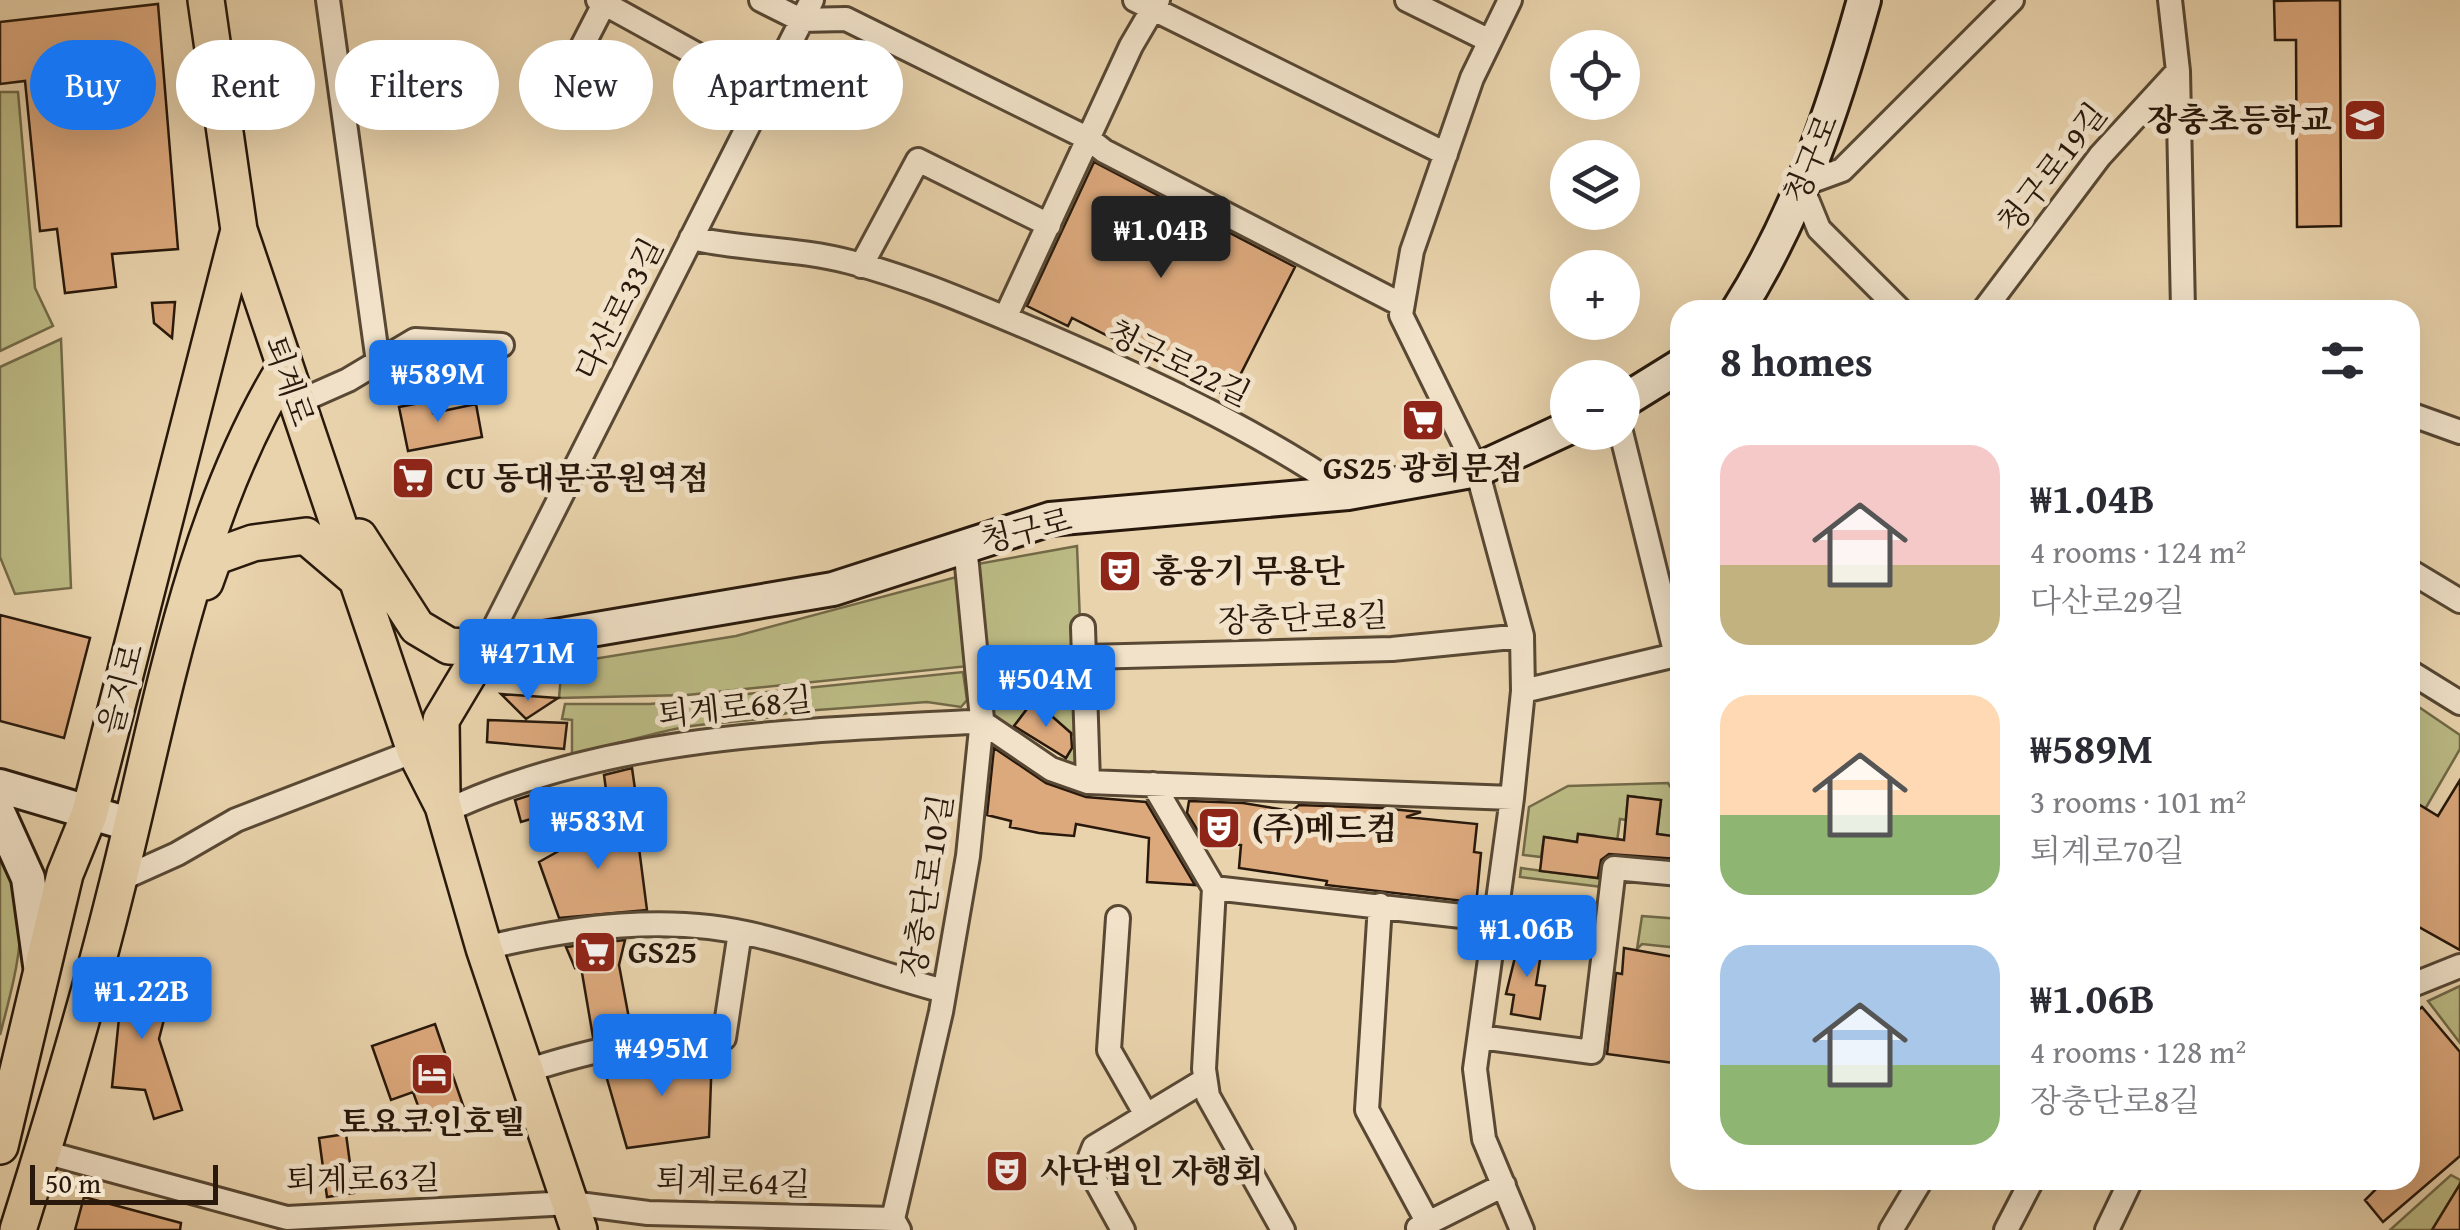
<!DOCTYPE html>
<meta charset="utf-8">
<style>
:root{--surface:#fff;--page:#f7f7f7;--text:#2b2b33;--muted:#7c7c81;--accent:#1a73e8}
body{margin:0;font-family:"Gentium Book Plus","Noto Serif KR",serif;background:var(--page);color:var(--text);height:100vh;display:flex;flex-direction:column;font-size:38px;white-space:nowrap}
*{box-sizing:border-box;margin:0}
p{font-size:32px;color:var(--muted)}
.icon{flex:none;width:55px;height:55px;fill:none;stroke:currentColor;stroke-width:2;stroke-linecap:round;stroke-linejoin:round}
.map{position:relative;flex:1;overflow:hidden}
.details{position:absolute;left:1670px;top:300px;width:750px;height:890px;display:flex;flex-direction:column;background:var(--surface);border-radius:30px;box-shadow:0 10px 40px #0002}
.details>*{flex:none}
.guide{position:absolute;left:30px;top:40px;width:950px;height:90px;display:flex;gap:20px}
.controls{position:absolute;left:1550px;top:30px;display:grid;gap:20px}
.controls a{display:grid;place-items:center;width:90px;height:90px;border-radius:50%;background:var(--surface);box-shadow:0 10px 40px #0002;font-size:50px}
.scale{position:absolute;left:30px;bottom:25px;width:188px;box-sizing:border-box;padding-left:10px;border:5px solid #28190c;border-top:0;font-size:28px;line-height:35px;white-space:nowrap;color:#28190c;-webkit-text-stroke:8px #f1e2c9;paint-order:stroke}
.price{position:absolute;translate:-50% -85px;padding:0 22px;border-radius:10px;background:var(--accent);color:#fff;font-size:32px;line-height:65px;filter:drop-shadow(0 2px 5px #0008)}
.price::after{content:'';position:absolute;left:50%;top:60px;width:30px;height:22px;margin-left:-15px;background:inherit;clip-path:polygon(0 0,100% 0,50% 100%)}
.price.current{background:#222;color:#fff}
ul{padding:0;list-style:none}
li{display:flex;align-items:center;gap:30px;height:250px;padding:0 50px}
li span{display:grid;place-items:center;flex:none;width:280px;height:200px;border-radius:30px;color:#555}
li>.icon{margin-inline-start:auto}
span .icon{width:120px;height:120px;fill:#fffc;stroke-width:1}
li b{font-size:42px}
h2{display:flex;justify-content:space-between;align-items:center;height:120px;padding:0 50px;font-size:42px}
.chip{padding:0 35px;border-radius:45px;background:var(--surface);box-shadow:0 10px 40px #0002;font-size:35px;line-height:90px}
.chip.current{background:var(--accent);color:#fff}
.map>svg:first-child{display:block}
.green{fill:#bcbb85;stroke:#726a48;stroke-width:2.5}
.building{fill:#dca97d;stroke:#28190c;stroke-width:2.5}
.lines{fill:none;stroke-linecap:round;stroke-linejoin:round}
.street-casing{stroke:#584834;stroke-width:28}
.secondary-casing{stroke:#28190c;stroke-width:38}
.primary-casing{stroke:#28190c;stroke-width:40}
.street{stroke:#f1e2c9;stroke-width:22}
.secondary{stroke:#f1e2c9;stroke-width:32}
.primary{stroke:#e9d3ac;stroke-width:35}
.labels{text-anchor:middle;stroke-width:10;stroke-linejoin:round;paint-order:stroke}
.poi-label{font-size:32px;font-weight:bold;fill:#28190c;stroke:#f1e2c9;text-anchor:start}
.street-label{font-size:32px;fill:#28190c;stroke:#f1e2c9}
</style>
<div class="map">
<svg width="2460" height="1230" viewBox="0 0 2460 1230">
<rect width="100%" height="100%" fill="#e9d3ac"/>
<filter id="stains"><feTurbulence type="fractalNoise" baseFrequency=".002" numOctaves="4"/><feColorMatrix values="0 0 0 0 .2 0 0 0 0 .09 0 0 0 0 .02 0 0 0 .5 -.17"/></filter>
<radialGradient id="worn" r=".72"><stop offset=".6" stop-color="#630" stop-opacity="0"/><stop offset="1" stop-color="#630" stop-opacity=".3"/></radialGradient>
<path class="green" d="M0 92H18L35 288 53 326 0 351Z
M61 339 71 588 15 594 0 557V367Z
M1077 546 1086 774 1062 765 1077 738 1038 704 1030 705 1010 732 986 718 972 565Z
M960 576 969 666 687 695 559 698 562 664 736 636Z
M963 672 967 700 961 707 927 702 790 712C754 724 717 720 680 728 644 735 608 747 572 754V720L562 719 565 704H650Z
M2410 701 2460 735V749L2410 835Z
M1668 783 1680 802V837L1657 834 1661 800 1628 796 1626 820 1620 819 1611 888 1520 877 1521 868 1605 879 1609 849 1596 836 1578 834 1577 842 1544 837 1541 857 1523 855 1529 807 1568 786Z
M0 838C36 904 18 966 0 1035Z
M1642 916 1680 919V948L1642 944 1637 949Z
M2460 986V1043L2428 1001Z
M2451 1175 2460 1180V1204L2451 1199 2432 1230H2390Z"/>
<path class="building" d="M2340 0 2341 226 2297 227 2296 40H2275L2274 1Z
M158 4 178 249 112 254 116 287 65 293 57 229 40 231 25 81 0 84V22Z
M1094 162 1295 267 1229 397 1072 318 1068 326 1027 306Z
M175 302 172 338 154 323 152 303Z
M430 401 433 413 476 404 482 437 408 451 399 407Z
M0 615 90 638 64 738 0 721Z
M501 694 558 698 526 719Z
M1038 704 1071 733 1072 748 1066 758 1014 726 1030 705Z
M488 720 567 723 564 749 487 742Z
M994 748 1046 783 1086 797 1146 802 1195 885 1147 882 1149 838 1076 824 1074 836 1039 833 1010 827 1011 821 987 815Z
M632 768 635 789 607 797 604 775Z
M2460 780V950L2410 922V799L2438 816Z
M582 790 585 803 521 822 515 800 540 792 542 797Z
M1628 796 1661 800 1657 834 1680 837 1678 859 1609 854 1601 860 1598 878 1540 871 1544 837 1577 842 1578 834 1624 840Z
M1189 801 1243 803 1292 811 1299 805 1381 808 1421 812 1406 817 1477 824 1474 852 1481 853 1477 895 1472 902 1326 885 1327 881 1239 868 1241 845 1204 841 1187 813Z
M634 809 647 910 559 918 539 862Z
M1520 937 1543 941 1536 985 1545 986 1540 1019 1511 1014 1514 995 1506 994Z
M625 940 619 965 631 1029 593 1037 581 967 575 968 566 947Z
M1624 948 1680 958 1674 1063 1607 1054 1616 973 1622 974Z
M116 974 172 988 159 1039 182 1110 154 1119 145 1090 112 1087 119 1018 105 1014Z
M2422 1007 2460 1052V1156L2383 1222 2365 1200 2385 1180H2410V1017Z
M435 1024 465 1111 425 1125 413 1092 391 1100 372 1046Z
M712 1053 709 1137 627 1148 603 1065Z
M346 1134 354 1193 327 1197 319 1138Z
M2460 1184V1230H2432Z
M84 1197 181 1223 180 1230H75Z"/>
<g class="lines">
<g class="street-casing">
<path id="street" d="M328 0 378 362
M598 0 765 92
M761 0 801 20 846 19 1089 139 1104 151 1402 305
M1135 0 1446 154
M1407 0 1490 41
M1510 0 1472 78 1412 251 1401 315 1477 470 1522 636 1523 691 1512 798 1475 1069 1484 1139 1522 1230
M2170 0 2178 71 2183 310
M567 76 606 0
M691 238C744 250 797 248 850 262 913 278 976 306 1036 331 1143 377 1252 427 1348 493
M861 266 918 160 1049 225
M1900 310 1819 229 1801 185 1842 170 2012 0
M1984 310 2100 156 2178 71
M1005 318 1131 46 1158 0
M296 403 348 380 415 340 502 345
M2410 414 2460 432
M1621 432 1676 655
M2410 571 2460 601
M1083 627 1088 782 1512 798
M484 648 812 0
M1086 657 1392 649 1522 636
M2410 672 2460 703
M1523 691 1680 654
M1153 784 1214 888 1204 1069 1208 1096 1283 1230
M444 812C607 735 795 731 972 722H982L1051 769 1088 782
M119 880 177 854 236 820 415 751
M1214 888 1497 920
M1380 905 1367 1110 1428 1223
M1118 918 1109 1050 1145 1113
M484 948C573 927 669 913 759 936 822 951 882 975 944 991
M2410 986 2460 966
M1480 1037 1592 1052 1614 868 1680 874
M526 1071C592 1050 655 1035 724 1038L740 932
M44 1152 287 1218 571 1203 648 1213 893 1219
M1418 1228 1504 1185
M899 1230 893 1219 941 1012 968 856 982 719 965 545
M1123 1230 1087 1165 1094 1147 1205 1080
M1891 1230 1921 1180
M2006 1230 2032 1180
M2107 1230 2131 1180"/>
</g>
<g class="secondary-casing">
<path id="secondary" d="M1738 310C1798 215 1834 108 1864 0
M1622 402 1680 366
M484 648 833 589 1050 519 1348 493 1477 470 1568 428
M0 786 132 825
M0 816 28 878 40 965"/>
</g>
<g class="primary-casing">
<path id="primary" d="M206 0 239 230 415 751 443 806 484 948 579 1230
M359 537 417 627 449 646 484 648 441 720 442 795
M205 582 214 557 253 543 306 536 360 582
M0 1146 65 874 89 815 239 230
M18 1230C53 1119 87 1007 115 894 160 718 189 526 284 369"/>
</g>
<use href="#street" class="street"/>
<use href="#secondary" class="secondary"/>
<use href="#primary" class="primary"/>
</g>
<defs>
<g id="school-square" transform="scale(2.25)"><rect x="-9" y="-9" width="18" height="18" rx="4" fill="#8f2418" stroke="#f1e2c9"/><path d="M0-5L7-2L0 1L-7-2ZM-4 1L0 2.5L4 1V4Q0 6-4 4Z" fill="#fff"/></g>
<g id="supermarket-square" transform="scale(2.25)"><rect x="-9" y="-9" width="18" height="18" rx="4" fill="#8f2418" stroke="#f1e2c9"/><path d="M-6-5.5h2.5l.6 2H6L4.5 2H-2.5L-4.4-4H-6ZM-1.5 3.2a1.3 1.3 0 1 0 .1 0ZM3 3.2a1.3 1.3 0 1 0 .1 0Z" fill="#fff"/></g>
<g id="theatre-square" transform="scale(2.25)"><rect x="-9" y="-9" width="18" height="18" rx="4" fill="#8f2418" stroke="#f1e2c9"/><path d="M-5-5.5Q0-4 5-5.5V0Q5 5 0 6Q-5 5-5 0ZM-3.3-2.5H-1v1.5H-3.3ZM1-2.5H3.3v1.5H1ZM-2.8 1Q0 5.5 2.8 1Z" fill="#fff"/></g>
<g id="hotel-square" transform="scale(2.25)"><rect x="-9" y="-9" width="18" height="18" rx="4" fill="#8f2418" stroke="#f1e2c9"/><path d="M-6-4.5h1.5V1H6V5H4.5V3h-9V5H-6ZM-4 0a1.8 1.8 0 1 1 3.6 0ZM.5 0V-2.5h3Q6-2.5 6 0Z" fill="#fff"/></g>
</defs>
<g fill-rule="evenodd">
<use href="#school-square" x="2365" y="120"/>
<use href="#supermarket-square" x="1423" y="420"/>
<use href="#supermarket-square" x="413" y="478"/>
<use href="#theatre-square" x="1120" y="571"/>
<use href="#theatre-square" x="1219" y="828"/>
<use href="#supermarket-square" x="595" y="952"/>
<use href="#hotel-square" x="432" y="1074"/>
<use href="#theatre-square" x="1007" y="1171"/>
</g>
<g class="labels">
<g class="poi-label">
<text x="2332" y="131" text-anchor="end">장충초등학교</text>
<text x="1423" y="479" text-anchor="middle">GS25 광희문점</text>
<text x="446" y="489">CU 동대문공원역점</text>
<text x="1152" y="582">홍웅기 무용단</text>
<text x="1252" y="839">(주)메드컴</text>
<text x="628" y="963">GS25</text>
<text x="432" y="1133" text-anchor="middle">토요코인호텔</text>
<text x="1040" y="1182">사단법인 자행회</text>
</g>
<g class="street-label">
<text transform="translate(1811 159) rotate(-68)" y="11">청구로</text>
<text transform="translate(2052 168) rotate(-52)" y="11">청구로19길</text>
<text transform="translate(619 309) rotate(-63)" y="11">다산로33길</text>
<text transform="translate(1179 363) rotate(26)" y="11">청구로22길</text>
<text transform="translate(289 381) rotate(71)" y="11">퇴계로</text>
<text transform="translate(1026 530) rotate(-14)" y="11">청구로</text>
<text transform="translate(1303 618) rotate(-2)" y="11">장충단로8길</text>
<text transform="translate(121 689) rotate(-75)" y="11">을지로</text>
<text transform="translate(735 707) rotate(-6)" y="11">퇴계로68길</text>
<text transform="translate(927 886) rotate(-81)" y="11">장충단로10길</text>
<text transform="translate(363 1179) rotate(-1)" y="11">퇴계로63길</text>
<text transform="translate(733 1182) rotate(2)" y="11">퇴계로64길</text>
</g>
</g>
<rect width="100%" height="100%" filter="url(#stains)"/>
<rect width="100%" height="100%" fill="url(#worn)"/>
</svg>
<div class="controls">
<a><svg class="icon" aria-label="locate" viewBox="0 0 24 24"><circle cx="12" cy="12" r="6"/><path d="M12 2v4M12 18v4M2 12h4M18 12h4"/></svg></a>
<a><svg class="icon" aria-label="layers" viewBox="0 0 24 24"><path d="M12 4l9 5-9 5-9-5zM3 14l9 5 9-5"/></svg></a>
<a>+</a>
<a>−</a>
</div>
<div class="scale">50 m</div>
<b class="price current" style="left:1161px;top:281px">₩1.04B</b>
<b class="price" style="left:438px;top:425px">₩589M</b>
<b class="price" style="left:528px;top:704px">₩471M</b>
<b class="price" style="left:1046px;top:730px">₩504M</b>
<b class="price" style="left:598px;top:872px">₩583M</b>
<b class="price" style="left:1527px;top:980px">₩1.06B</b>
<b class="price" style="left:142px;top:1042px">₩1.22B</b>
<b class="price" style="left:662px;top:1099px">₩495M</b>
<div class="guide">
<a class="chip current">Buy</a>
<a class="chip">Rent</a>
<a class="chip">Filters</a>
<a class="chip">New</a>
<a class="chip">Apartment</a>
</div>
<section class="details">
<h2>8 homes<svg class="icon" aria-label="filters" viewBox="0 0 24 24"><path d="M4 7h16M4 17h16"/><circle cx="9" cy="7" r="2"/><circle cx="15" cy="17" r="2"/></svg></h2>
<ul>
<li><span style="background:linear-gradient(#f6c9c9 60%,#c2b280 0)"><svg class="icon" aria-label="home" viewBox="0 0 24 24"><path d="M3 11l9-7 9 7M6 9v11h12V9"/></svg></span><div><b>₩1.04B</b><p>4 rooms · 124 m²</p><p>다산로29길</p></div></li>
<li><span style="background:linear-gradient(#ffd9b3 60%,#8fb573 0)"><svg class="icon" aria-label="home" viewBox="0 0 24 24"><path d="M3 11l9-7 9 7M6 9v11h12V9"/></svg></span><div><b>₩589M</b><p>3 rooms · 101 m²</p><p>퇴계로70길</p></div></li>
<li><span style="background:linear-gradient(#a9c7e8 60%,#8fb573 0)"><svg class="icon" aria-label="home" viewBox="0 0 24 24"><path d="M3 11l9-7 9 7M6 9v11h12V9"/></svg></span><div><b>₩1.06B</b><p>4 rooms · 128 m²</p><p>장충단로8길</p></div></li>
</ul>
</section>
</div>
